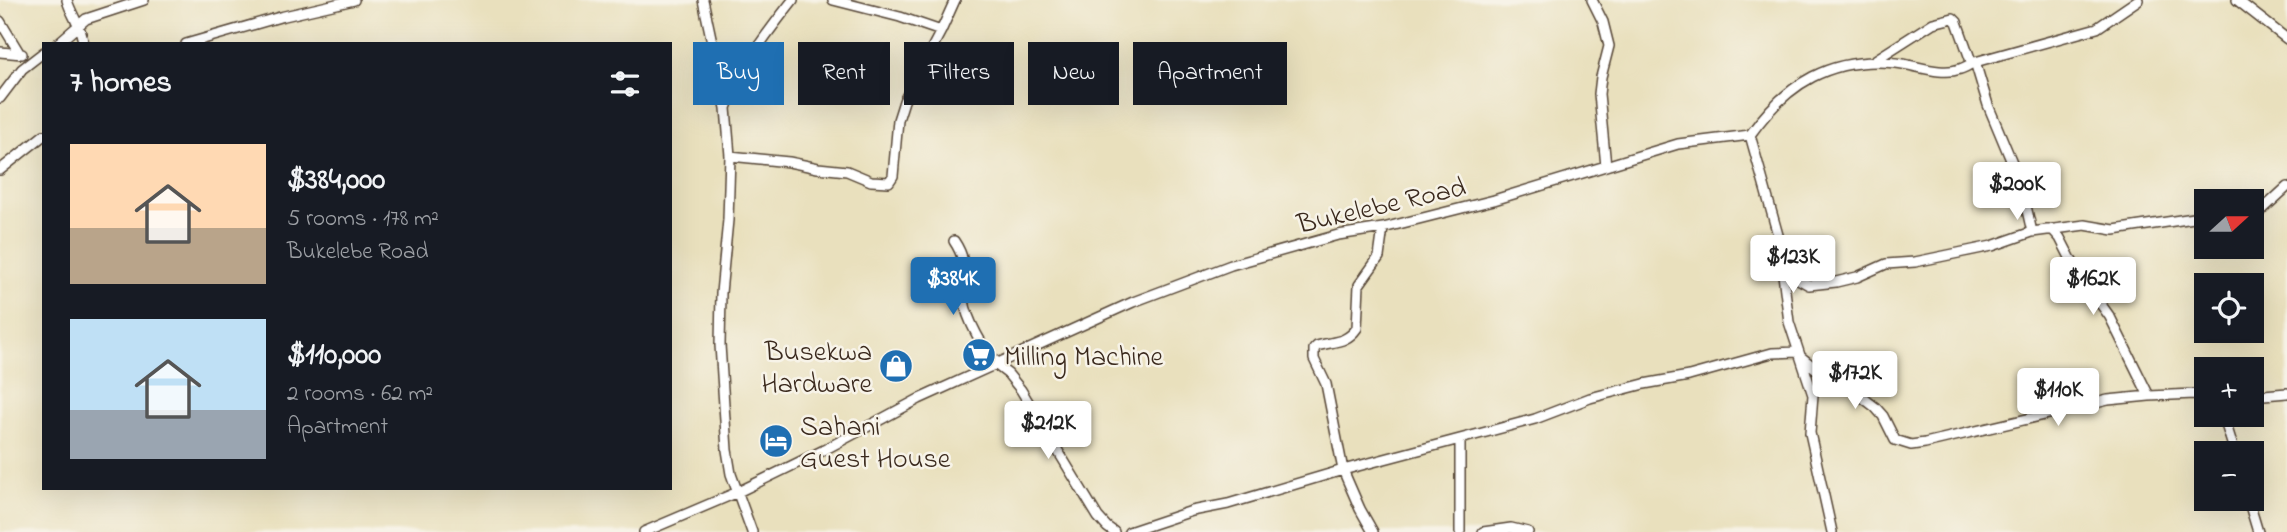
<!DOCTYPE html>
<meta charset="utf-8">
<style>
:root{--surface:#171b24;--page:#242831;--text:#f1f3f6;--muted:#9ea1a6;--accent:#1f6fb2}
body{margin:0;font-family:"Indie Flower",sans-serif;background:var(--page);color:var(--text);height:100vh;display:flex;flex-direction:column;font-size:26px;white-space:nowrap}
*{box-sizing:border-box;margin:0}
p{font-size:23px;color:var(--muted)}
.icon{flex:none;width:38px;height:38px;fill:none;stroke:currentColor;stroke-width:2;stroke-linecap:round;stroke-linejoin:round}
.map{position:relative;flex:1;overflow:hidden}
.sheet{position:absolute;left:42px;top:42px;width:630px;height:448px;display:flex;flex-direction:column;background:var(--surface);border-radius:0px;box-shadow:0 7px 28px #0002}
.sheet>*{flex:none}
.banner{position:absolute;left:693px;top:42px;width:665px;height:63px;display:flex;gap:14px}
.needle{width:46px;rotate:69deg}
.buttons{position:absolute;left:2194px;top:189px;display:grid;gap:14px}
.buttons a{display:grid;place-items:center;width:70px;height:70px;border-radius:0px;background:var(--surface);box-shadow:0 7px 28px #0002;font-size:35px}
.price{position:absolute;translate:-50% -60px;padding:0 16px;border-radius:7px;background:#fff;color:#222;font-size:23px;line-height:46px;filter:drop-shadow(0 2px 4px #0008)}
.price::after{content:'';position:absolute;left:50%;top:42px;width:21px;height:16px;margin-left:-10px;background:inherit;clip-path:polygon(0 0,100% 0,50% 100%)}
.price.current{background:var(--accent);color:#fff}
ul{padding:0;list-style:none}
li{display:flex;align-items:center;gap:21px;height:175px;padding:0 28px}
li span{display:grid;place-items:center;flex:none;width:196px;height:140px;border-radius:0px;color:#555}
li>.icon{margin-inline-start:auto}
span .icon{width:84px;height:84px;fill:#fffc;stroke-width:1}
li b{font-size:30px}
h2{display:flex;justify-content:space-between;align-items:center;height:84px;padding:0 28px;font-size:30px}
.chip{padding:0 24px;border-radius:0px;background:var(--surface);box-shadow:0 7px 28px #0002;font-size:24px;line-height:63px}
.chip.current{background:var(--accent);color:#fff}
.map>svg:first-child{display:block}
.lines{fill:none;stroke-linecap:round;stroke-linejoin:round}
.minor-casing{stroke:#554536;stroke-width:12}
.minor{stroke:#fff;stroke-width:9}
.labels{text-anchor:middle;stroke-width:5;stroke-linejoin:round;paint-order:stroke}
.street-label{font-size:28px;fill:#3b2a1e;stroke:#f7f3e8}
.poi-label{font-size:28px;fill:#3b2a1e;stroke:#f7f3e8;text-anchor:start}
</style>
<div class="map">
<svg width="2287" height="532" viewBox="0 0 2287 532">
<rect width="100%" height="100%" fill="#f7f3e8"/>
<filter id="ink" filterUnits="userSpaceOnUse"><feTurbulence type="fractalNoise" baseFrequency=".0143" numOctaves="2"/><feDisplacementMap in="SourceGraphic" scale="14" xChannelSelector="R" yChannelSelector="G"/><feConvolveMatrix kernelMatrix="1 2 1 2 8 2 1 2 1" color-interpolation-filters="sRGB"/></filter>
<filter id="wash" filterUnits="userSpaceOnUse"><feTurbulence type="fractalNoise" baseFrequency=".00686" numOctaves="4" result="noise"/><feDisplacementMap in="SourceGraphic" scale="28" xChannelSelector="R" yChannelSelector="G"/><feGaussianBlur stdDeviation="1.57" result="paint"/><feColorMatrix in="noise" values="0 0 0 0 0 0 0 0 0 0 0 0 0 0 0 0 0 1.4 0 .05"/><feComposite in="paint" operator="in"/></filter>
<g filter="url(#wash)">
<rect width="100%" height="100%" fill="#e9e0bd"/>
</g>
<g filter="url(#ink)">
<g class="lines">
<g class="minor-casing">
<path id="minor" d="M67 0C71 15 83 29 83 44
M703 0 726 108 730 156 728 220 721 293 720 345 727 450 731 474 752 532
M833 0 900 17 941 31
M1592 0 1603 22 1609 46 1601 77 1599 94 1606 166
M2237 0 2287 39
M0 21 20 54
M57 44 86 19 144 0
M186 44 280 17 354 0
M0 52 22 54
M1872 62 1933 23 1953 18 1957 22 1972 64
M1975 62 1988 105 2021 184 2032 232
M0 98 22 69 44 52
M726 108C740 68 767 33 793 0
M1750 135 1778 235 1789 322 1813 395 1810 433 1832 532
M730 156 789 162 818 168 847 171 871 181 889 182 893 176 898 120 904 101 941 31 955 0
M0 170 44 135
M2252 212 2262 210 2287 187
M2052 229 2060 238 2077 271 2110 317 2149 396
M954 241C969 263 962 276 964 300 966 317 984 353 998 363
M1780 248 1784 253 1793 276 1809 285 1836 282 1857 277 1886 264 1915 262 1992 246 2032 232 2085 225 2114 230 2207 216
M1801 357 1825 376 1854 391 1875 407 1883 416 1895 440 1911 445 1925 443 2108 400 2149 396 2195 394 2207 396
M995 364 1008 374 1021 390 1098 517 1107 527 1114 532
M2252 396 2287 393
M2223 415 2235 453
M2248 499 2258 532
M644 532 738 492 824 450 919 399 1133 302 1231 265 1338 235 1383 228 1494 200 1678 144 1750 135C1787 83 1831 56 1896 63 1916 65 1941 76 1960 69 1965 68 1970 64 1975 62L2097 28 2138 0
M1129 532 1192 511 1228 504 1343 470 1535 419 1590 398 1644 384 1689 376 1772 353 1798 352
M1373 532 1360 509 1343 470 1326 384 1314 359V349L1317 346C1333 341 1346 344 1357 328L1359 285 1379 257 1383 228
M1460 532V440
M1483 532 1511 528 1528 532"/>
</g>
<use href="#minor" class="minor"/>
</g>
</g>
<defs>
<g id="supermarket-disc" transform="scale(1.75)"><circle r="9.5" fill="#1f6fb2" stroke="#f7f3e8"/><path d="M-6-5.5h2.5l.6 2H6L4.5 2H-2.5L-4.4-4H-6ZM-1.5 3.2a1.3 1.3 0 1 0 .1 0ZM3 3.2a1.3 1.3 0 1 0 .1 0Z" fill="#fff"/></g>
<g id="shop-disc" transform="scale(1.75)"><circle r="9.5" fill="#1f6fb2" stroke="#f7f3e8"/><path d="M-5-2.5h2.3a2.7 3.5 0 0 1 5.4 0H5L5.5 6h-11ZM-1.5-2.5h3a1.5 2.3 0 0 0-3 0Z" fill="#fff"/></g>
<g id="hotel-disc" transform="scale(1.75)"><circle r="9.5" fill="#1f6fb2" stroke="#f7f3e8"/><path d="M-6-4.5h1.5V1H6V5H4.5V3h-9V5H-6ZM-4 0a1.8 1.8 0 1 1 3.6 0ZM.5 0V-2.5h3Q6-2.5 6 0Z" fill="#fff"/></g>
</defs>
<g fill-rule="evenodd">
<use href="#supermarket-disc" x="979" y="355"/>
<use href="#shop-disc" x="896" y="366"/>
<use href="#hotel-disc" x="776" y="441"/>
</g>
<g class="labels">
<g class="street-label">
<text transform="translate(1381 204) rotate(-13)" y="10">Bukelebe Road</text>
</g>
<g class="poi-label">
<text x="872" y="360" text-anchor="end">Busekwa<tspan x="872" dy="32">Hardware</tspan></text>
<text x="1004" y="365">Milling Machine</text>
<text x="800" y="435">Sahani<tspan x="800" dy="32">Guest House</tspan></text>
</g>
</g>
</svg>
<div class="buttons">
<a><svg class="needle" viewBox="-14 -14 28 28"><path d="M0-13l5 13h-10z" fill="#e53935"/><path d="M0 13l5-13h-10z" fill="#9ea1a6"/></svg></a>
<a><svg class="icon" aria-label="locate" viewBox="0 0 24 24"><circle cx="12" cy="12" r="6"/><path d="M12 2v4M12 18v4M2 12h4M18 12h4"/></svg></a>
<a>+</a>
<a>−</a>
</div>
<b class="price" style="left:2017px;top:222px">$200K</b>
<b class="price" style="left:1793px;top:295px">$123K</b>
<b class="price current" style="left:953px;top:317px">$384K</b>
<b class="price" style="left:2093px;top:317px">$162K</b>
<b class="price" style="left:1855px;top:411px">$172K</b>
<b class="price" style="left:2058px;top:428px">$110K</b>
<b class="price" style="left:1048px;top:461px">$212K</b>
<div class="banner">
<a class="chip current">Buy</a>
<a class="chip">Rent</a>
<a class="chip">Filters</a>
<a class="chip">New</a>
<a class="chip">Apartment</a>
</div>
<section class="sheet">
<h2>7 homes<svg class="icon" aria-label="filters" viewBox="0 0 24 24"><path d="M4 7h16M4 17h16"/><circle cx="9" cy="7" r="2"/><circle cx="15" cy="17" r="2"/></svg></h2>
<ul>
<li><span style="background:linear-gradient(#ffd9b3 60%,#b9a48a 0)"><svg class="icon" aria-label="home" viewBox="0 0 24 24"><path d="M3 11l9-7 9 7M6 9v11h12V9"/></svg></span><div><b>$384,000</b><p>5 rooms · 178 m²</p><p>Bukelebe Road</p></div></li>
<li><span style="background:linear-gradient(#bfe0f5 65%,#9aa5b1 0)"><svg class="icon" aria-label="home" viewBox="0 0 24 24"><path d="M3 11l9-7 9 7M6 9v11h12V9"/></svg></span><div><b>$110,000</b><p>2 rooms · 62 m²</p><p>Apartment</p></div></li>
</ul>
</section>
</div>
